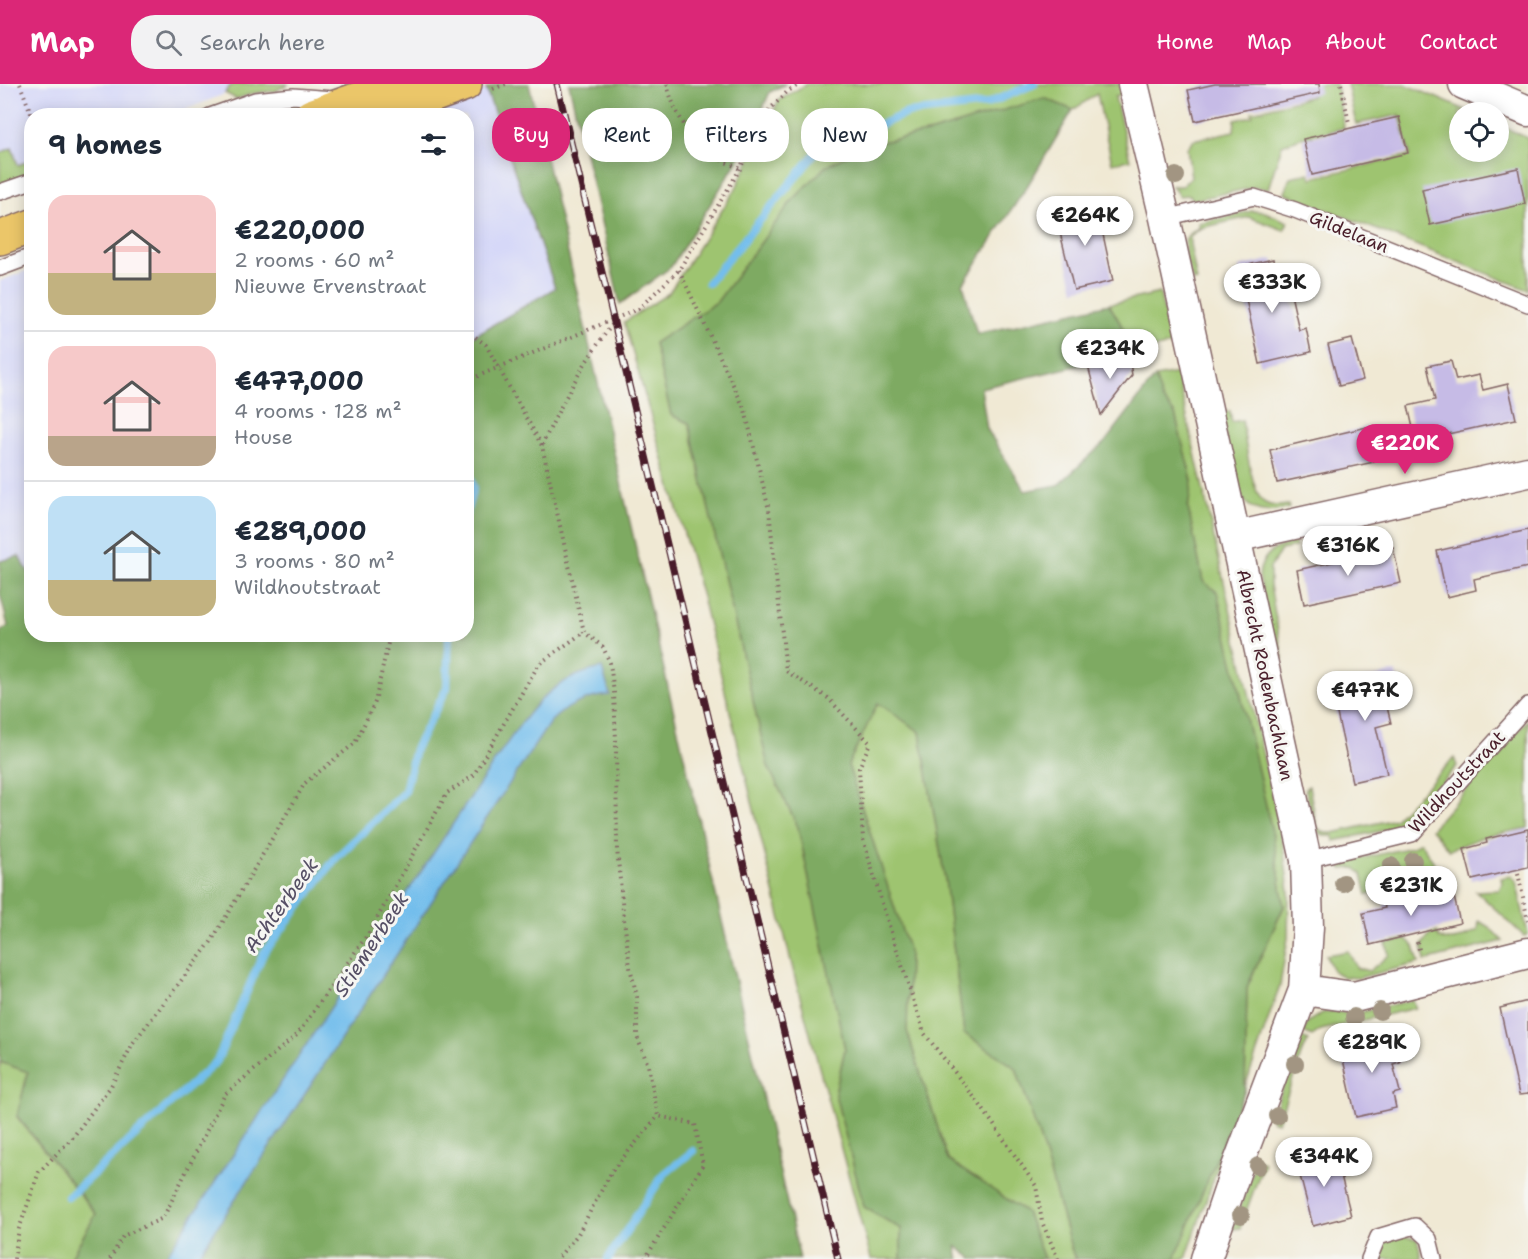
<!DOCTYPE html>
<meta charset="utf-8">
<style>
:root{--surface:#fff;--page:#f2f2f3;--text:#1f2937;--muted:#747a83;--line:#e0e1e3;--accent:#db2777}
body{margin:0;font-family:"Shantell Sans",sans-serif;background:var(--page);color:var(--text);height:100vh;display:flex;flex-direction:column;font-size:22px;white-space:nowrap}
*{box-sizing:border-box;margin:0}
p{font-size:20px;color:var(--muted)}
.icon{flex:none;width:33px;height:33px;fill:none;stroke:currentColor;stroke-width:2;stroke-linecap:round;stroke-linejoin:round}
.map{position:relative;flex:1;overflow:hidden}
.details{position:absolute;left:24px;top:24px;width:450px;height:534px;display:flex;flex-direction:column;background:var(--surface);border-radius:24px;box-shadow:0 3px 15px #0003}
.details>*{flex:none}
.guide{position:absolute;left:492px;top:24px;width:570px;height:54px;display:flex;gap:12px}
.fabs{position:absolute;left:1449px;top:18px;display:grid;gap:12px}
.fabs a{display:grid;place-items:center;width:60px;height:60px;border-radius:50%;background:var(--surface);box-shadow:0 3px 15px #0003;font-size:30px}
.price{position:absolute;translate:-50% -51px;padding:0 14px;border-radius:21px;background:#fff;color:#222;font-size:20px;line-height:39px;filter:drop-shadow(0 2px 3px #0008)}
.price::after{content:'';position:absolute;left:50%;top:36px;width:18px;height:14px;margin-left:-9px;background:inherit;clip-path:polygon(0 0,100% 0,50% 100%)}
.price.on{background:var(--accent);color:#fff}
ul{padding:0;list-style:none}
li{display:flex;align-items:center;gap:18px;height:150px;padding:0 24px}
li+li{border-top:2px solid var(--line)}
li span{display:grid;place-items:center;flex:none;width:168px;height:120px;border-radius:18px;color:#555}
li>.icon{margin-inline-start:auto}
span .icon{width:72px;height:72px;fill:#fffc;stroke-width:1}
li b{font-size:26px}
h2{display:flex;justify-content:space-between;align-items:center;height:72px;padding:0 24px;font-size:26px}
.chip{padding:0 21px;border-radius:24px;background:var(--surface);box-shadow:0 3px 15px #0003;font-size:21px;line-height:54px}
.chip.on{background:var(--accent);color:#fff}
header{display:flex;align-items:center;gap:36px;box-sizing:border-box;height:84px;padding:0 30px;background:var(--accent);color:#fff}
header strong{font-size:28px}
nav{display:flex;gap:33px;margin-inline-start:auto;font-size:21px}
.search{width:420px;height:54px;background:var(--page);display:flex;align-items:center;gap:15px;box-sizing:border-box;padding:0 21px;border-radius:24px;color:var(--muted);font-size:22px}
.map>svg:first-child{display:block}
.built{fill:#d6d8f8}
.green{fill:#9ec46f;stroke:#74724d;stroke-width:1.5}
.forest{fill:#7eaa62;stroke:#646446;stroke-width:1.5}
.water{fill:#73beec;stroke:#5e6e8c;stroke-width:1.5}
.lines{fill:none;stroke-linecap:round;stroke-linejoin:round}
.stream{stroke:#73beec;stroke-width:8}
.building{fill:#c6bbe6}
.lane-casing{stroke:#846666;stroke-width:18}
.street-casing{stroke:#846666;stroke-width:33}
.primary-casing{stroke:#846666;stroke-width:36}
.path{stroke:#846666;stroke-width:4;stroke-dasharray:1.5 4.5;stroke-linecap:butt}
.lane{stroke:#fff;stroke-width:15}
.street{stroke:#fff;stroke-width:30}
.primary{stroke:#ebc669;stroke-width:33}
.rail-casing{stroke:#4a1f2b;stroke-width:7}
.rail{stroke:#f6f6f2;stroke-width:4.5;stroke-dasharray:14;stroke-linecap:butt}
.tree{fill:#a29582}
.labels{text-anchor:middle;stroke-width:6;stroke-linejoin:round;paint-order:stroke}
.street-label{font-size:18px;fill:#4a1f2b;stroke:#f6f6f2}
.water-label{font-size:20px;font-style:italic;fill:#564f65;stroke:#f6f6f2}
</style>
<header>
<strong>Map</strong>
<div class="search"><svg class="icon" aria-label="search" viewBox="0 0 24 24"><circle cx="10" cy="10" r="6"/><path d="M15 15l6 6"/></svg>Search here</div>
<nav><a>Home</a><a>Map</a><a>About</a><a>Contact</a></nav>
</header>
<div class="map">
<svg width="1528" height="1175" viewBox="0 0 1528 1175">
<rect width="100%" height="100%" fill="#f6f6f2"/>
<filter id="ink" filterUnits="userSpaceOnUse"><feTurbulence type="fractalNoise" baseFrequency=".0167" numOctaves="2"/><feDisplacementMap in="SourceGraphic" scale="12" xChannelSelector="R" yChannelSelector="G"/><feConvolveMatrix kernelMatrix="1 2 1 2 8 2 1 2 1" color-interpolation-filters="sRGB"/></filter>
<filter id="wash" filterUnits="userSpaceOnUse"><feTurbulence type="fractalNoise" baseFrequency=".008" numOctaves="4" result="noise"/><feDisplacementMap in="SourceGraphic" scale="24" xChannelSelector="R" yChannelSelector="G"/><feGaussianBlur stdDeviation="1.35" result="paint"/><feColorMatrix in="noise" values="0 0 0 0 0 0 0 0 0 0 0 0 0 0 0 0 0 1.4 0 .05"/><feComposite in="paint" operator="in"/></filter>
<g filter="url(#wash)">
<rect width="100%" height="100%" fill="#f0e9d4"/>
<path class="built" d="M0 0H250L172 31 32 32 31 85 0 96Z
M486 5 555 204 467 256 466 32H411Z
M31 185V492L19 473 0 477V197Z"/>
<path class="green" d="M235 0H289L275 7 255 9 236 15 225 9 230 2Z
M807 0H1119L1122 11 1115 13 1130 76 1112 79 1097 10 1073 26 1044 14 932 48 866 61 825 83 791 118 717 218 654 259 671 331 689 339 768 682 798 743 845 965 835 1010 864 1122 901 1145V1175H871L797 902 702 513 624 238 669 209 735 106 779 16Z
M1317 0H1336L1344 44 1303 53 1282 61 1268 105 1256 103 1193 116 1190 111 1179 112 1172 102H1182L1191 93 1187 64 1193 56 1234 47 1235 36 1253 32 1252 28 1312 12Z
M1347 0H1405L1470 28H1460V68H1498L1499 41 1528 54V206L1285 109 1290 93 1309 89 1312 94 1410 71 1400 31 1356 40Z
M316 18 295 31 260 32 278 20Z
M12 64 18 81 31 76V90L0 102V69Z
M1252 127 1265 128 1288 138 1284 146 1249 133 1201 144 1190 152V160L1197 197 1193 198C1188 179 1174 153 1199 144L1198 139Z
M1160 209 1171 261 1137 268 1109 220Z
M1177 289 1283 760 1289 807 1288 854 1280 901 1186 1175H1175L1245 1006 1247 903 1284 823 1273 752 1217 508 1203 498 1188 424 1192 397 1175 330 1162 315 1155 293Z
M1230 327 1232 338 1242 336C1245 353 1251 411 1265 419 1272 423 1280 422 1288 421L1289 424C1274 428 1257 431 1245 418 1233 405 1225 347 1221 328Z
M1295 458 1296 463 1281 466 1270 484V501L1283 575 1277 576 1259 492C1261 471 1275 462 1295 458Z
M878 618 920 648 945 795 964 949 1016 984 1043 1064 1072 1167 1077 1175H1044L1026 1128 948 1076 907 947 909 868 848 681Z
M1528 636V744L1483 753 1449 766 1431 745Z
M1454 674 1457 682 1408 737 1395 744 1334 757 1333 752H1324L1316 747 1305 704 1309 702 1317 743 1325 749H1333L1395 735Z
M1420 758 1450 802 1451 807 1433 811 1432 802 1428 798 1367 811 1362 790 1355 784 1342 785 1340 779 1412 763Z
M1511 792 1516 797 1528 850 1524 852 1476 807 1499 806 1502 799 1501 794Z
M1479 837 1489 843 1503 857 1425 877 1422 861 1430 850 1437 848 1439 854C1453 860 1465 853 1478 846Z
M1406 855 1414 862 1419 879 1358 894 1344 893 1333 887 1326 871 1348 867 1357 884 1369 887 1389 871 1386 859Z
M1413 916 1416 924 1321 946 1312 952 1303 948 1309 937 1322 929 1332 927 1353 930Z
M1301 953 1309 956 1302 968 1278 1038 1271 1036Z
M0 978 28 988 17 1033 96 1130 70 1175H0Z
M1257 1076 1264 1078 1240 1144 1232 1145Z
M1400 1152 1417 1155 1422 1175H1378L1385 1159Z"/>
<path class="forest" d="M499 0H529L800 1175H70L96 1130 17 1032 28 988 0 978V548L8 542 0 510V477L19 472 31 492 32 550H466L467 256 555 204 486 5Z
M569 0H786L770 8 745 65 671 183 620 220Z
M1044 14 1073 26 1028 101 963 200 977 250 1109 220 1137 268 981 304 987 345 1025 407 1058 401 1105 358 1155 293 1162 315 1175 330 1192 397 1188 424 1203 497 1217 508 1273 752 1284 822 1247 903 1245 1006 1175 1175H1077L1072 1167 1043 1064 1016 984 964 949 945 795 920 648 878 619 848 681 909 868 907 947 948 1076 1026 1128 1044 1175H973L956 1162 959 1175H901V1145L864 1123 835 1010 845 965 798 743 768 682 689 339 671 331 654 259 717 218 791 118 825 83 866 61 932 48Z"/>
<path class="water" d="M602 584 610 611C586 613 567 621 550 638L196 1175H164L494 678C517 646 537 608 576 592 584 588 593 586 602 584Z"/>
<g class="lines">
<path class="stream" d="M708 199 819 65 834 61 907 29 987 20 1034 0
M466 381 473 404 466 429
M68 1113 217 977 263 870 335 775 405 707 415 665 447 604 449 550
M608 1175 663 1091 693 1067"/>
</g>
<g id="blocks">
<path class="building" d="M1215 0H1319L1320 9 1195 37 1188 6Z
M1399 33 1408 69 1312 91 1303 55Z
M1518 84 1525 120 1430 141 1422 105Z
M1096 118 1113 197 1074 206 1056 132 1075 127 1074 124Z
M1273 175 1278 199 1288 197 1299 246 1306 244 1311 268 1260 280 1239 183Z
M1352 255 1363 296 1339 302 1328 261Z
M1129 273 1132 291 1101 331 1088 282Z
M1451 277 1456 296 1479 291 1483 306 1508 300 1516 335 1416 357 1408 322 1435 316 1427 282Z
M1367 343 1374 378 1277 399 1270 366Z
M1528 446V483L1474 495 1476 506 1447 513 1437 467Z
M1393 463 1401 499 1304 520 1297 486 1367 470 1368 477Z
M1396 588 1402 612 1385 615 1391 639 1376 643 1387 690 1352 698 1331 602Z
M1528 745V783L1472 796 1464 765 1487 759 1486 755Z
M1453 808 1460 839 1370 861 1363 829 1385 824 1384 820 1429 809 1430 813Z
M1528 917V1010L1519 1011 1500 924Z
M1393 949 1400 978 1393 980 1400 1008 1393 1010 1396 1024 1356 1033 1340 962Z
M1335 1067 1351 1132 1313 1142 1296 1076Z"/>
</g>
</g>
<g filter="url(#ink)">
<use href="#blocks" fill-opacity="0" stroke="#846666" stroke-width="1.5"/>
<g class="lines">
<g class="lane-casing">
<path id="lane" d="M210 32 255 16 293 12 333 15
M0 108 32 97
M1165 134 1254 113 1295 126 1528 220
M0 184 32 172
M1306 776 1412 750 1528 621
M1369 1175 1378 1153 1415 1142 1429 1155 1434 1175"/>
</g>
<g class="street-casing">
<path id="street" d="M1133 0 1165 134 1306 776 1308 843 1304 906 1237 1083 1206 1175
M1464 0 1528 27
M1235 453 1528 388
M1304 906 1354 913 1528 869"/>
</g>
<g class="primary-casing">
<path id="primary" d="M382 30 465 0
M311 32 372 10 406 0
M0 154 32 142"/>
</g>
<path class="path" d="M20 0 32 32
M667 0C673 26 689 54 711 70 720 76 731 80 740 85
M1341 0 1349 39
M493 5 506 0
M679 186 745 326 769 426 786 587 828 614 870 659 859 684 863 755 884 826 924 949 978 1018 1036 1102 1042 1138 1058 1175
M466 246 486 261 542 362 584 548 603 563 610 579 614 609 616 657 617 765 623 827 630 883 637 913V953L648 981 658 1032 612 1087 578 1150 557 1175
M466 297 638 225 679 186 740 85 766 29 788 7 800 0
M542 361C563 317 585 274 616 236
M1518 789 1528 837
M1417 858 1420 869
M14 1175 19 1145 39 1088 73 1053 111 1002 133 959 211 858 305 699 355 659 375 618 390 550
M110 1175 123 1152 163 1134 225 1010 297 951 370 847 447 709 473 692 539 580 584 548
M645 1175 703 1081 695 1040 658 1032"/>
<use href="#lane" class="lane"/>
<use href="#street" class="street"/>
<use href="#primary" class="primary"/>
<g class="rail-casing">
<path id="rail" d="M557 0 838 1175"/>
</g>
<use href="#rail" class="rail"/>
</g>
<g class="tree">
<circle cx="1176" cy="92" r="9"/>
<circle cx="1413" cy="777" r="9"/>
<circle cx="1391" cy="782" r="9"/>
<circle cx="1343" cy="799" r="9"/>
<circle cx="1380" cy="927" r="9"/>
<circle cx="1354" cy="933" r="9"/>
<circle cx="1295" cy="980" r="9"/>
<circle cx="1277" cy="1032" r="9"/>
<circle cx="1258" cy="1082" r="9"/>
<circle cx="1241" cy="1131" r="9"/>
</g>
</g>
<g class="labels">
<g class="street-label">
<text transform="translate(1349 148) rotate(22)" y="6">Gildelaan</text>
<text transform="translate(1265 591) rotate(78)" y="6">Albrecht Rodenbachlaan</text>
<text transform="translate(1457 698) rotate(-47)" y="6">Wildhoutstraat</text>
</g>
<g class="water-label">
<text transform="translate(281 821) rotate(-54)" y="7">Achterbeek</text>
<text transform="translate(371 860) rotate(-57)" y="7">Stiemerbeek</text>
</g>
</g>
</svg>
<div class="fabs">
<a><svg class="icon" aria-label="locate" viewBox="0 0 24 24"><circle cx="12" cy="12" r="6"/><path d="M12 2v4M12 18v4M2 12h4M18 12h4"/></svg></a>
</div>
<b class="price" style="left:1085px;top:163px">€264K</b>
<b class="price" style="left:1272px;top:230px">€333K</b>
<b class="price" style="left:1110px;top:296px">€234K</b>
<b class="price on" style="left:1405px;top:391px">€220K</b>
<b class="price" style="left:1348px;top:493px">€316K</b>
<b class="price" style="left:1365px;top:638px">€477K</b>
<b class="price" style="left:1411px;top:833px">€231K</b>
<b class="price" style="left:1372px;top:990px">€289K</b>
<b class="price" style="left:1324px;top:1104px">€344K</b>
<div class="guide">
<a class="chip on">Buy</a>
<a class="chip">Rent</a>
<a class="chip">Filters</a>
<a class="chip">New</a>
</div>
<section class="details">
<h2>9 homes<svg class="icon" aria-label="filters" viewBox="0 0 24 24"><path d="M4 7h16M4 17h16"/><circle cx="9" cy="7" r="2"/><circle cx="15" cy="17" r="2"/></svg></h2>
<ul>
<li><span style="background:linear-gradient(#f6c9c9 65%,#c2b280 0)"><svg class="icon" aria-label="home" viewBox="0 0 24 24"><path d="M3 11l9-7 9 7M6 9v11h12V9"/></svg></span><div><b>€220,000</b><p>2 rooms · 60 m²</p><p>Nieuwe Ervenstraat</p></div></li>
<li><span style="background:linear-gradient(#f6c9c9 75%,#b9a48a 0)"><svg class="icon" aria-label="home" viewBox="0 0 24 24"><path d="M3 11l9-7 9 7M6 9v11h12V9"/></svg></span><div><b>€477,000</b><p>4 rooms · 128 m²</p><p>House</p></div></li>
<li><span style="background:linear-gradient(#bfe0f5 70%,#c2b280 0)"><svg class="icon" aria-label="home" viewBox="0 0 24 24"><path d="M3 11l9-7 9 7M6 9v11h12V9"/></svg></span><div><b>€289,000</b><p>3 rooms · 80 m²</p><p>Wildhoutstraat</p></div></li>
</ul>
</section>
</div>
